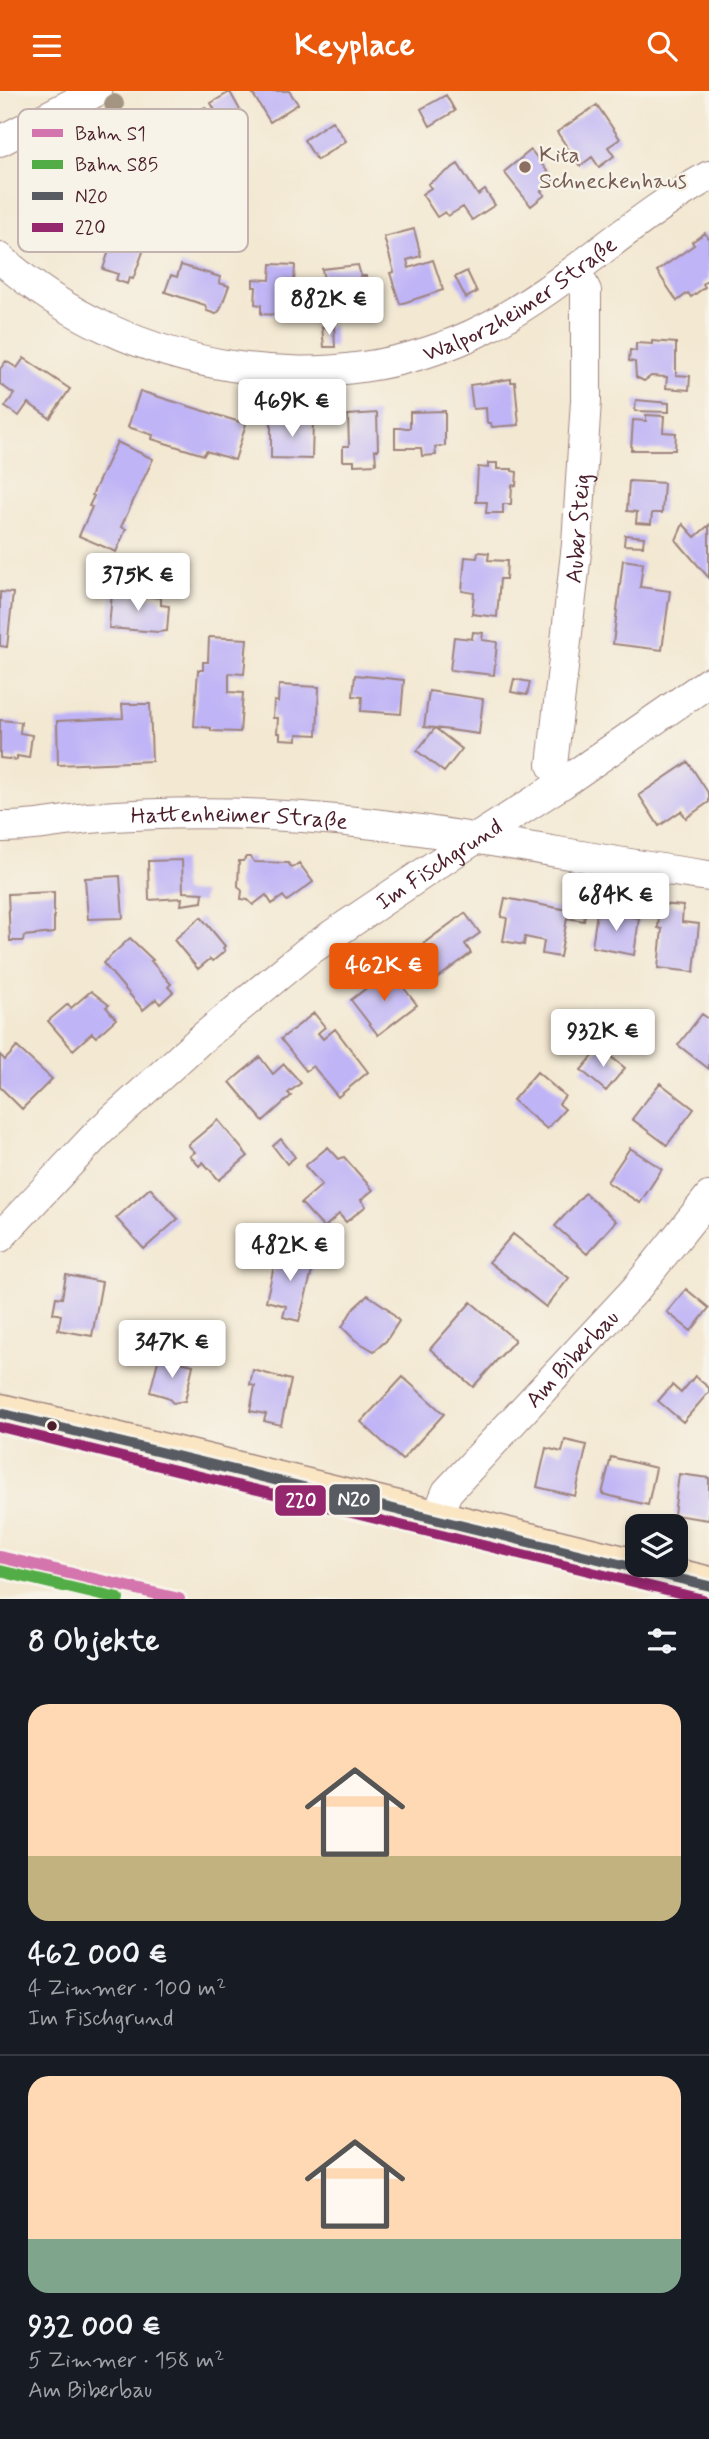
<!DOCTYPE html>
<html lang="de">
<meta charset="utf-8">
<style>
:root{--surface:#171b24;--page:#20242c;--text:#f1f3f6;--muted:#9ea1a6;--line:#363941;--accent:#ea580c}
body{margin:0;font-family:Mynerve,sans-serif;background:var(--page);color:var(--text);height:100vh;display:flex;flex-direction:column;font-size:26px;white-space:nowrap}
*{box-sizing:border-box;margin:0}
p{font-size:23px;color:var(--muted)}
.icon{flex:none;width:38px;height:38px;fill:none;stroke:currentColor;stroke-width:2;stroke-linecap:round;stroke-linejoin:round}
.map{position:relative;height:1508px;overflow:hidden}
.sheet{display:flex;flex-direction:column;background:var(--surface);flex:1}
.sheet>*{flex:none}
.buttons{position:absolute;left:625px;top:1423px;display:grid;gap:14px}
.buttons a{display:grid;place-items:center;width:63px;height:63px;border-radius:14px;background:var(--surface);box-shadow:0 4px 10px #0003;font-size:35px}
.price{position:absolute;translate:-50% -60px;padding:0 16px;border-radius:7px;background:#fff;color:#222;font-size:23px;line-height:46px;filter:drop-shadow(0 2px 4px #0008)}
.price::after{content:'';position:absolute;left:50%;top:42px;width:21px;height:16px;margin-left:-10px;background:inherit;clip-path:polygon(0 0,100% 0,50% 100%)}
.price.active{background:var(--accent);color:#fff}
ul{padding:0;list-style:none}
li{display:grid;align-content:center;gap:14px;height:371px;padding:0 28px}
li+li{border-top:2px solid var(--line)}
li span{display:grid;place-items:center;height:217px;border-radius:21px;color:#555}
li>.icon{margin-inline-start:auto}
span .icon{width:126px;height:126px;fill:#fffc;stroke-width:1}
li b{font-size:30px}
h2{display:flex;justify-content:space-between;align-items:center;height:84px;padding:0 28px;font-size:30px}
header{display:flex;justify-content:space-between;align-items:center;height:91px;padding:0 28px;background:var(--accent);color:#fff;font-size:32px;font-weight:700}
.map>svg:first-child{display:block}
.building{fill:#bfb4f6}
.lines{fill:none;stroke-linecap:round;stroke-linejoin:round}
.street-casing{stroke:#9e847e;stroke-width:32}
.secondary-casing{stroke:#9e847e;stroke-width:41}
.street{stroke:#fff;stroke-width:30}
.secondary{stroke:#fbe6c4;stroke-width:38}
.bus-1-casing{stroke:#f7f3e8;stroke-width:16}
.bus-2-casing{stroke:#f7f3e8;stroke-width:16}
.bus-1{stroke:#595b62;stroke-width:10}
.bus-2{stroke:#95276e;stroke-width:10}
.rail-1-casing{stroke:#f7f3e8;stroke-width:18}
.rail-2-casing{stroke:#f7f3e8;stroke-width:18}
.rail-1{stroke:#d474ae;stroke-width:12}
.rail-2{stroke:#52ad46;stroke-width:12}
.tree{fill:#a39582}
.education-dot{fill:#8d6e63;stroke:#f7f3e8;stroke-width:2.5}
.bus-dot{fill:#4a1f2b;stroke:#f7f3e8;stroke-width:2.5}
.labels{text-anchor:middle;stroke-width:5;stroke-linejoin:round;paint-order:stroke}
.education-label{font-size:23px;fill:#785e54;stroke:#f7f3e8;text-anchor:start}
.street-label{font-size:23px;fill:#4a1f2b;stroke:#f7f3e8}
.key{fill:#f7f3e8;stroke:#c3b3af;stroke-width:2}
.key-label{font-size:19px;fill:#4a1f2b}
.line-badge{stroke:#f7f3e8;stroke-width:2.5}
.badge-label{font-size:19px;text-anchor:middle;font-weight:bold;fill:#fff}
</style>
<header><svg class="icon" aria-label="menu" viewBox="0 0 24 24"><path d="M4 6h16M4 12h16M4 18h16"/></svg>Keyplace<svg class="icon" aria-label="search" viewBox="0 0 24 24"><circle cx="10" cy="10" r="6"/><path d="M15 15l6 6"/></svg></header>
<div class="map">
<svg width="709" height="1508" viewBox="0 0 709 1508">
<rect width="100%" height="100%" fill="#f7f3e8"/>
<filter id="ink" filterUnits="userSpaceOnUse"><feTurbulence type="fractalNoise" baseFrequency=".0143" numOctaves="2"/><feDisplacementMap in="SourceGraphic" scale="14" xChannelSelector="R" yChannelSelector="G"/><feConvolveMatrix kernelMatrix="1 2 1 2 8 2 1 2 1" color-interpolation-filters="sRGB"/></filter>
<filter id="wash" filterUnits="userSpaceOnUse"><feTurbulence type="fractalNoise" baseFrequency=".00686" numOctaves="4" result="noise"/><feDisplacementMap in="SourceGraphic" scale="28" xChannelSelector="R" yChannelSelector="G"/><feGaussianBlur stdDeviation="1.57" result="paint"/><feColorMatrix in="noise" values="0 0 0 0 0 0 0 0 0 0 0 0 0 0 0 0 0 1.4 0 .05"/><feComposite in="paint" operator="in"/></filter>
<g filter="url(#wash)">
<rect width="100%" height="100%" fill="#f3e8d2"/>
<g id="blocks">
<path class="building" d="M251 0H289L298 13 270 31Z
M230 1 245 28 226 39 211 12Z
M446 4 455 20 430 35 421 18Z
M597 14 620 48 608 56 614 65 599 76 592 66 580 75 557 41Z
M205 16 223 48 179 72 161 40Z
M332 30 346 50 317 69 304 49Z
M531 59 554 89 541 100 545 104 531 115 504 81Z
M458 73 478 104 485 99 495 114 472 129 463 116 448 125 445 121 437 126 422 103 431 97 428 93Z
M414 138 421 165 407 169 409 177 433 169 443 199 400 213 390 182 394 181 384 146Z
M705 142 709 148V188L703 193 705 196 691 206 688 202 677 210 657 180 694 154 692 151Z
M113 147 144 158 133 188 129 187 127 193 116 189 118 183 103 178Z
M271 173 295 174 292 225 261 223V214L255 213 256 196H253V188L270 189Z
M181 174 220 186 219 192 229 195 220 219 216 223 207 220 205 214 165 201 171 184 177 186Z
M358 174 361 185H366L371 215 363 219 358 215 353 216 351 210 328 213 322 178Z
M467 180 477 201 466 207 455 186Z
M334 235 335 256H324L322 236Z
M652 250 676 252V284L690 285 689 299 666 297 667 286 651 285 644 290 636 286 635 271 629 270 630 259 636 260V252L652 253Z
M24 267 70 298 50 327 28 312 19 325 5 316 14 303 0 293V278L6 270 17 277Z
M511 288V291H515L519 334 492 336 491 332H487L486 317 473 318 470 294Z
M140 300 246 333 235 369 206 360 204 364 152 348 153 344 128 336Z
M636 309 669 312V321L635 320Z
M445 320V355L435 356 436 364 422 365 421 357H395V337H410V321Z
M377 322 378 359H375L376 373 354 374V370H343V355H349L348 324Z
M646 324 664 325 663 341 676 342 675 359H631L633 329 646 330Z
M271 329H313L312 368 271 367Z
M117 351 153 368 121 436 126 438 116 461 79 445 92 416 89 415 94 405 92 404Z
M488 372H497V378H512V380L517 381 516 395 512 394 511 413H503V422H486L487 411H476L478 376 488 377Z
M629 390 664 392 662 422H652L651 433 636 432 637 421 627 420Z
M683 433 695 446 709 434V487L676 449Z
M625 444 644 446 643 455 624 454Z
M478 461 489 462 488 469 507 470 506 488H500L497 526 472 523 474 502 462 500 465 466 477 467Z
M623 469 643 472 640 496 670 500 662 559 613 553Z
M0 501 13 502 7 556 0 555Z
M112 502 161 507V514L169 515 167 540 158 541 109 537Z
M473 541 483 542 482 549 497 551 494 584 450 579 454 546 472 548Z
M209 546 247 548 244 583 229 582V601L243 602 240 641 211 640V637L194 635 198 579H203V571H208Z
M355 584 404 589 401 623 361 620 362 606 353 605Z
M514 588 530 591 527 604 511 601Z
M279 594 319 596 317 644 297 643V649L280 648V642H277L278 627H273L274 610 278 611Z
M429 600 483 608 479 643 435 637 462 658 444 681 417 660 435 637 424 636Z
M122 613H150L152 670 58 674 57 630 123 627Z
M0 629 21 631 20 642 32 644 29 667 17 665V669L0 667Z
M688 671 709 703V711L686 727 681 720 659 735 639 704Z
M246 766H251L254 771 288 772 292 777 299 772 313 791 287 810 283 805 272 813 266 804 253 814 248 809 241 808 242 800 238 795 239 770H243Z
M182 769 183 801 203 802 202 811 181 814 182 807 149 809 148 770Z
M120 785 123 827 88 828 85 787Z
M572 797 588 801 584 830 567 827 560 866 542 863 544 850 525 846 524 854 503 850 507 827 501 826 505 807 568 819Z
M54 801V842L24 845 23 850H10L8 803Z
M660 813 683 815 682 831 699 833 694 881 658 877 662 838 658 837Z
M597 821 639 827 634 864 592 856Z
M465 822 480 842 465 853 471 862 435 889 429 880 416 889 401 869Z
M201 826 225 855 223 857 225 860 213 870 210 868 198 878 174 849Z
M130 847 153 869 151 870 171 893 168 896 173 901 160 913 156 908 143 919 103 872Z
M390 879 417 914 378 944 351 909Z
M91 900 109 914 106 916 116 928 96 946 92 942 73 959 48 930 68 913 71 917Z
M314 922 325 936 318 942 323 948 335 938 368 981 338 1006 313 975 306 980 281 948Z
M702 923 709 928V978L678 954Z
M17 956 52 988 22 1018 0 996V964L5 969Z
M600 957 625 977 606 1000 581 979Z
M260 966 273 983 284 973 301 992 288 1002 291 1005 263 1030 230 991Z
M537 981 565 1005 559 1013 565 1018 547 1038 513 1009Z
M660 992 694 1018 667 1054 632 1028Z
M218 1029 248 1065 219 1089 203 1071 199 1075 190 1065 195 1061 188 1054Z
M281 1048 295 1066 287 1073 273 1055Z
M328 1056 339 1068 344 1066 373 1099 361 1109 366 1115 346 1131 339 1123 324 1137 301 1112 322 1094 305 1075Z
M630 1057 662 1078 640 1112 607 1091Z
M150 1097 178 1128 144 1158 116 1127Z
M585 1102 616 1130 587 1163 555 1135Z
M513 1143 569 1187 546 1216 489 1171Z
M278 1158 315 1169 299 1230 283 1226 286 1215 266 1210Z
M66 1184 102 1191 92 1245 58 1239 61 1224 53 1222 56 1206 62 1207Z
M686 1198 709 1217 691 1240 667 1221Z
M368 1204 387 1217 399 1230 386 1250 374 1260 355 1249 342 1236 353 1218Z
M471 1211 515 1249 473 1296 430 1258Z
M159 1266 193 1274 185 1310 173 1312 167 1306 150 1301Z
M253 1279 291 1289 281 1334 264 1330 266 1323 250 1320 255 1295 250 1294Z
M695 1285 709 1297V1301L683 1331 658 1310 672 1294 681 1302Z
M403 1286 444 1323 402 1369 361 1331Z
M565 1349 587 1354 575 1405 537 1396 546 1357 562 1361Z
M611 1366 656 1377 648 1414 602 1403Z
M679 1383 709 1387V1429L674 1424Z"/>
</g>
</g>
<g filter="url(#ink)">
<use href="#blocks" fill-opacity="0" stroke="#9e847e" stroke-width="2"/>
<g class="lines">
<g class="street-casing">
<g id="street">
<path d="M0 50 97 0"/>
<path id="s1" d="M0 167C127 282 331 317 486 237 566 195 630 129 709 85"/>
<path id="s2" d="M563 692 552 674 577 453 586 309V200L576 180"/>
<path id="s3" d="M0 736C29 737 60 730 89 727 149 722 210 721 269 724 417 731 562 765 709 785"/>
<path id="s4" d="M0 1146 100 1040 201 948 307 861 455 761 563 692 709 591"/>
<path id="s5" d="M436 1428 447 1401 635 1199 709 1106"/>
</g>
</g>
<g class="secondary-casing">
<path id="secondary" d="M0 1322 709 1495"/>
</g>
<use href="#street" class="street"/>
<use href="#secondary" class="secondary"/>
<g class="bus-1-casing">
<path id="bus-1" d="M0 1322 709 1495"/>
</g>
<g class="bus-2-casing">
<path id="bus-2" d="M0 1336 703 1508"/>
</g>
<use href="#bus-1" class="bus-1"/>
<use href="#bus-2" class="bus-2"/>
<g class="rail-1-casing">
<path id="rail-1" d="M0 1466 179 1508"/>
</g>
<g class="rail-2-casing">
<path id="rail-2" d="M0 1480 118 1508"/>
</g>
<use href="#rail-1" class="rail-1"/>
<use href="#rail-2" class="rail-2"/>
</g>
<circle class="tree" cx="114" cy="13" r="10"/>
</g>
<circle class="education-dot" cx="525" cy="76" r="7"/>
<circle class="bus-dot" cx="52" cy="1335" r="6"/>
<g class="labels">
<g class="education-label">
<text x="539" y="71">Kita<tspan x="539" dy="26">Schneckenhaus</tspan></text>
</g>
<g class="street-label">
<text dy="8" stroke="none"><textPath href="#s1" startOffset="564">Walporzheimer Straße</textPath></text>
<text dy="8" stroke="none"><textPath href="#s2" startOffset="259">Auber Steig</textPath></text>
<text dy="8" stroke="none"><textPath href="#s3" startOffset="240">Hattenheimer Straße</textPath></text>
<text dy="8" stroke="none"><textPath href="#s4" startOffset="578">Im Fischgrund</textPath></text>
<text dy="8" stroke="none"><textPath href="#s5" startOffset="212">Am Biberbau</textPath></text>
</g>
</g>
<rect x="18" y="18" width="230" height="143" rx="10" class="key"/>
<rect x="32" y="38" width="31" height="8" fill="#d474ae"/>
<rect x="32" y="69" width="31" height="9" fill="#52ad46"/>
<rect x="32" y="101" width="31" height="8" fill="#595b62"/>
<rect x="32" y="132" width="31" height="9" fill="#95276e"/>
<g class="key-label">
<text x="75" y="49">Bahn S1</text>
<text x="75" y="80">Bahn S85</text>
<text x="75" y="112">N20</text>
<text x="75" y="143">220</text>
</g>
<g class="line-badge">
<rect x="328" y="1392" width="53" height="33" rx="7" fill="#595b62"/>
<rect x="274" y="1393" width="53" height="33" rx="7" fill="#95276e"/>
</g>
<g class="badge-label">
<text x="354" y="1415">N20</text>
<text x="301" y="1416">220</text>
</g>
</svg>
<div class="buttons">
<a><svg class="icon" aria-label="layers" viewBox="0 0 24 24"><path d="M12 4l9 5-9 5-9-5zM3 14l9 5 9-5"/></svg></a>
</div>
<b class="price" style="left:329px;top:246px">882K €</b>
<b class="price" style="left:292px;top:348px">469K €</b>
<b class="price" style="left:138px;top:522px">375K €</b>
<b class="price" style="left:616px;top:842px">684K €</b>
<b class="price active" style="left:384px;top:912px">462K €</b>
<b class="price" style="left:603px;top:978px">932K €</b>
<b class="price" style="left:290px;top:1192px">482K €</b>
<b class="price" style="left:172px;top:1289px">347K €</b>
</div>
<section class="sheet">
<h2>8 Objekte<svg class="icon" aria-label="filters" viewBox="0 0 24 24"><path d="M4 7h16M4 17h16"/><circle cx="9" cy="7" r="2"/><circle cx="15" cy="17" r="2"/></svg></h2>
<ul>
<li><span style="background:linear-gradient(#ffd9b3 70%,#c2b280 0)"><svg class="icon" aria-label="home" viewBox="0 0 24 24"><path d="M3 11l9-7 9 7M6 9v11h12V9"/></svg></span><div><b>462 000 €</b><p>4 Zimmer · 100 m²</p><p>Im Fischgrund</p></div></li>
<li><span style="background:linear-gradient(#ffd9b3 75%,#7fa58c 0)"><svg class="icon" aria-label="home" viewBox="0 0 24 24"><path d="M3 11l9-7 9 7M6 9v11h12V9"/></svg></span><div><b>932 000 €</b><p>5 Zimmer · 158 m²</p><p>Am Biberbau</p></div></li>
</ul>
</section>
